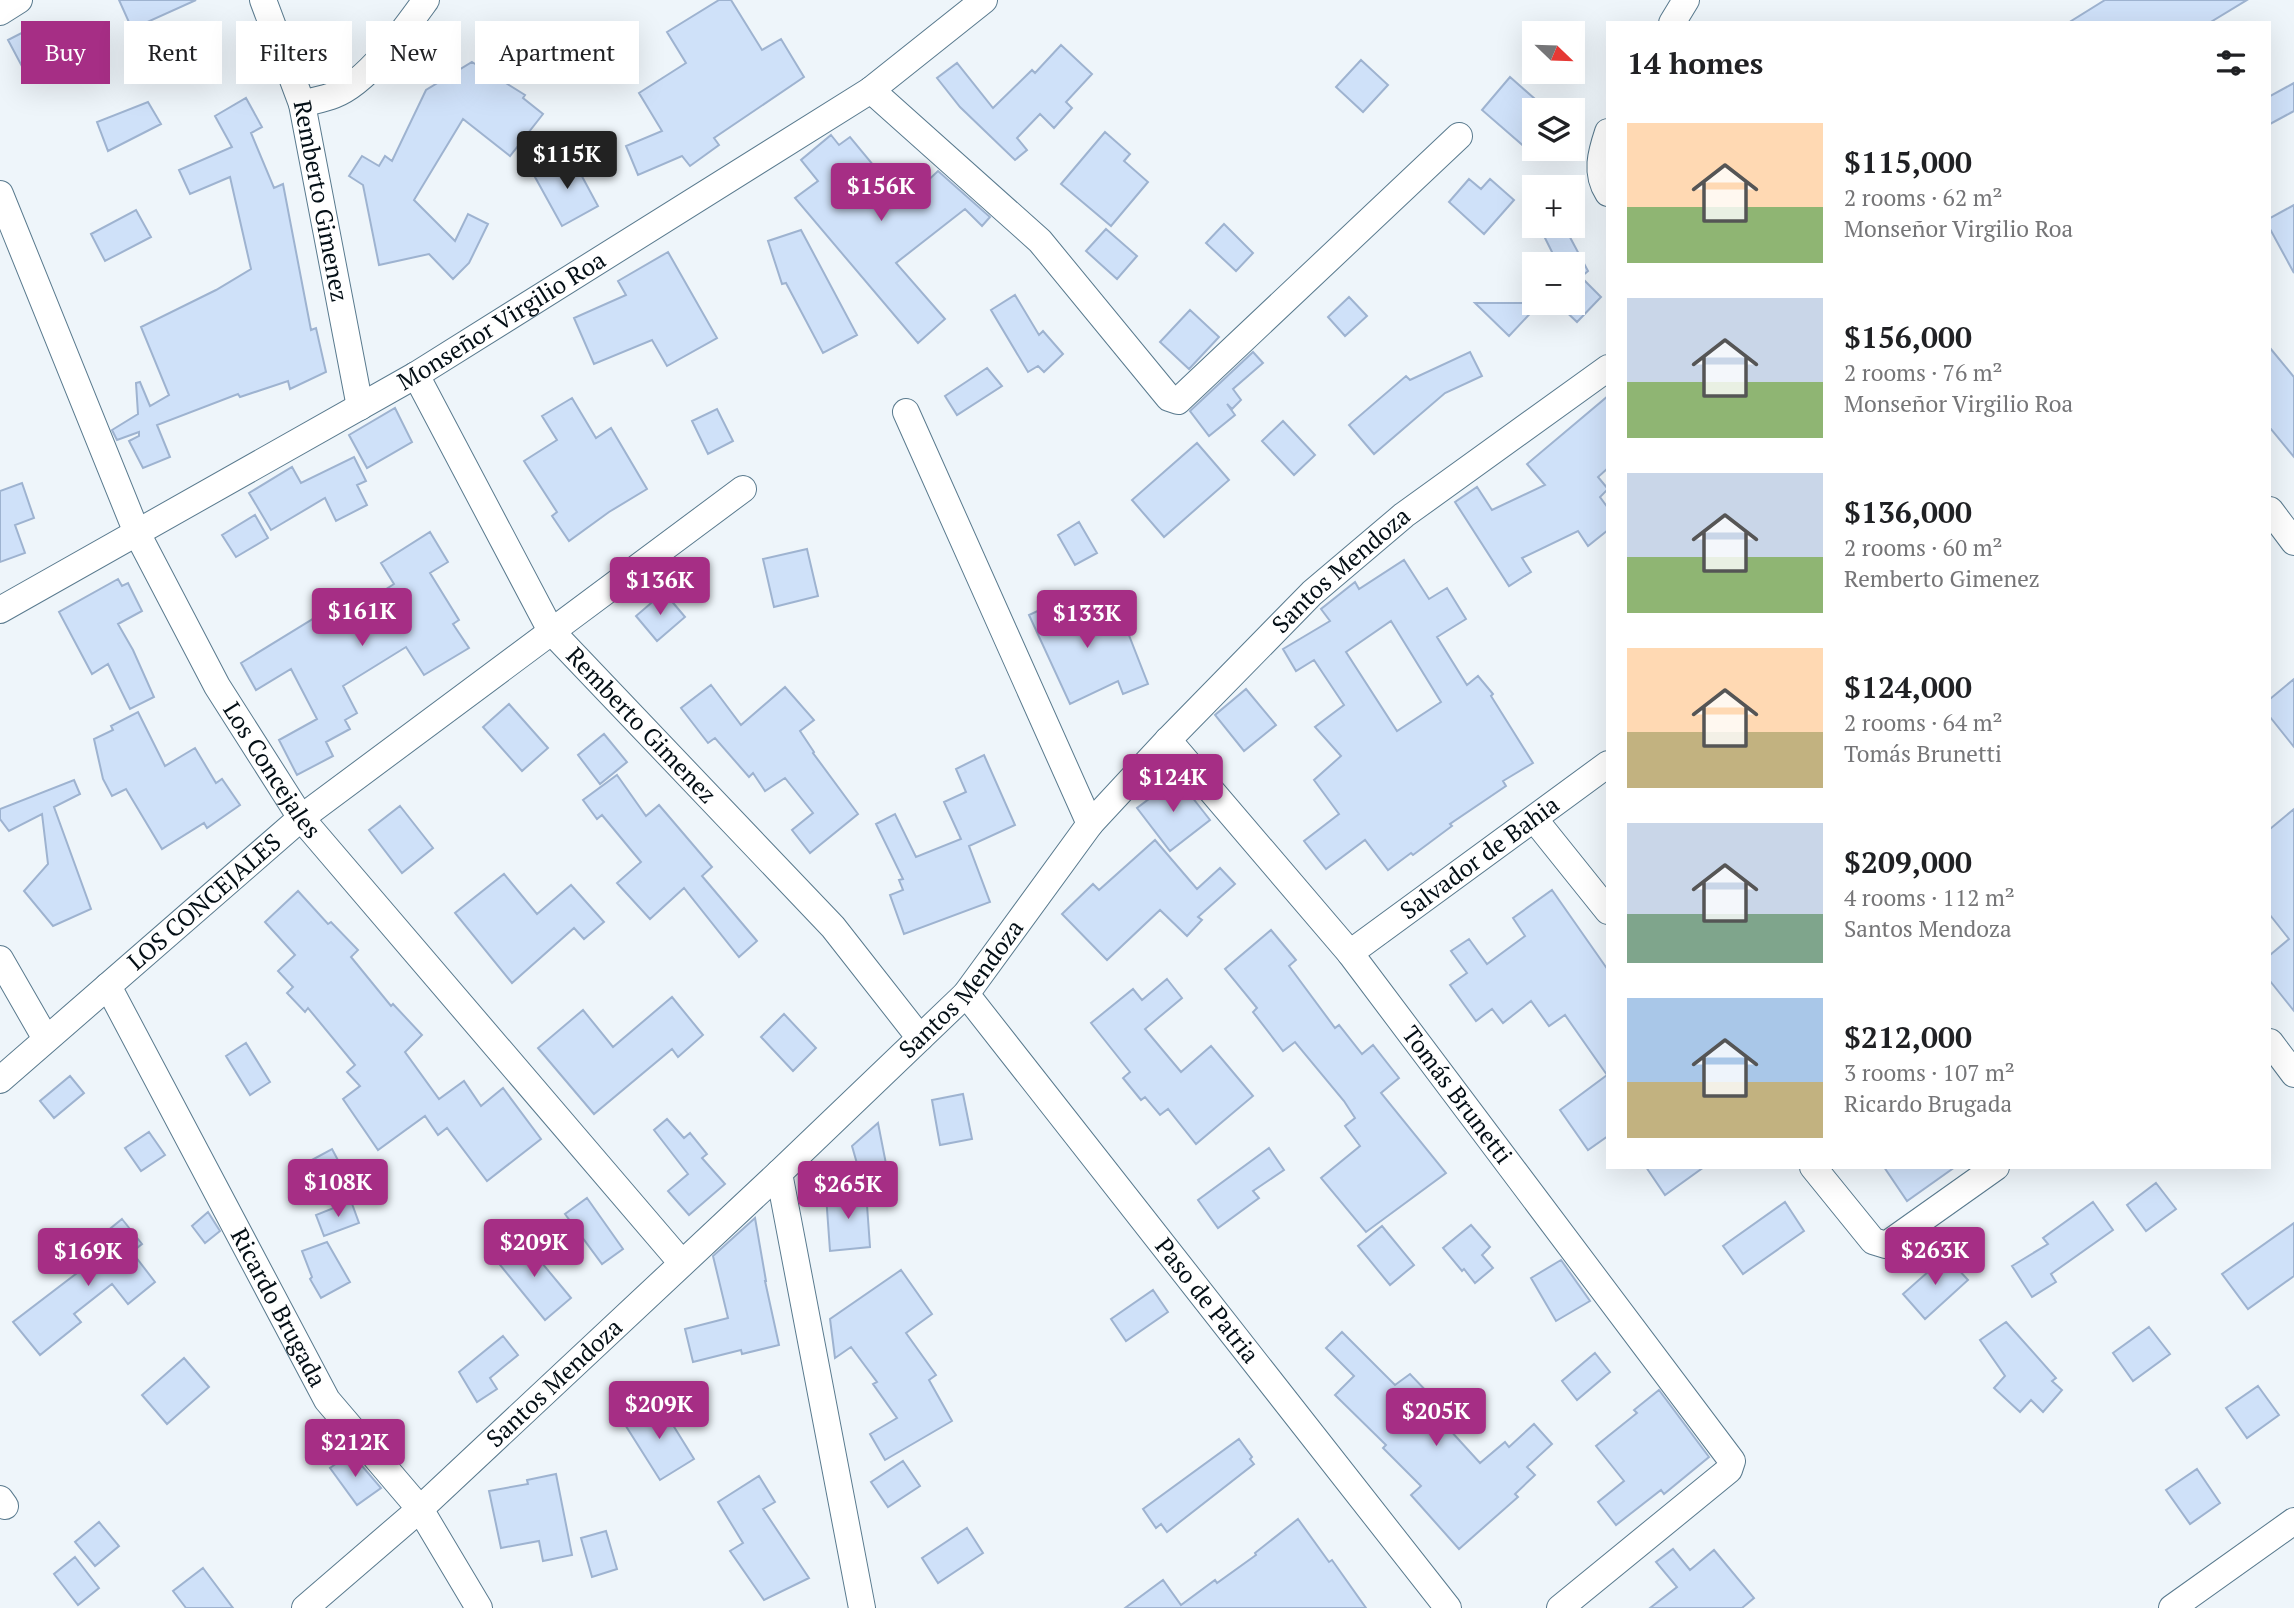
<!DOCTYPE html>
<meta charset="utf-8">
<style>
:root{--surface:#fff;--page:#f6f6f6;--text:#202124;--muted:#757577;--accent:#a62e85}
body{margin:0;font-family:"PT Serif",serif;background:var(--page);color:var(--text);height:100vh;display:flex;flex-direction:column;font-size:26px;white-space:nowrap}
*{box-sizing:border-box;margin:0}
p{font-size:23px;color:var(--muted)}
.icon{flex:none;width:38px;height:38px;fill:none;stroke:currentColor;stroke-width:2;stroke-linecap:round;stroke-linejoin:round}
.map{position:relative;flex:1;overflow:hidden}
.details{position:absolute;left:1606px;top:21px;width:665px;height:1148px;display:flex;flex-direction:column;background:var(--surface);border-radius:0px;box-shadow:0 7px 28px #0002}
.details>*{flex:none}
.guide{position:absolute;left:21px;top:21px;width:665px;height:63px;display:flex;gap:14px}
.needle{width:46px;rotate:113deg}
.tools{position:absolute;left:1522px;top:21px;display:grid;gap:14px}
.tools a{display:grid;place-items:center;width:63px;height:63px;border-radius:0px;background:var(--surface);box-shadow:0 7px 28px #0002;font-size:35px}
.price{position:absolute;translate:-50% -60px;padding:0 16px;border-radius:7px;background:var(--accent);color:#fff;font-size:23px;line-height:46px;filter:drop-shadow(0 2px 4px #0008)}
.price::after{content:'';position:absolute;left:50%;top:42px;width:21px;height:16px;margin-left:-10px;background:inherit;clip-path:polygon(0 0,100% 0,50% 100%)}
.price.on{background:#222;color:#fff}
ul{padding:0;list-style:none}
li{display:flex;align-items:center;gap:21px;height:175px;padding:0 21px}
li span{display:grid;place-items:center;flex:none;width:196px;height:140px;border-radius:0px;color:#555}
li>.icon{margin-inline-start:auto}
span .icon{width:84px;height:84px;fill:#fffc;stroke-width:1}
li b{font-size:30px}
h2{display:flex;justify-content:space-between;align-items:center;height:84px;padding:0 21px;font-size:30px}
.pill{padding:0 24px;border-radius:0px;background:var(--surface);box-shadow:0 7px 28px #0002;font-size:24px;line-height:63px}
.pill.on{background:var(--accent);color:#fff}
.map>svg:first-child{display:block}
.building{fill:#cfe1f9;stroke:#9eb3d0;stroke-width:2;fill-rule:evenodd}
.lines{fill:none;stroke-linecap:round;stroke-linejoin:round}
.minor-casing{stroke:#597a8e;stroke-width:28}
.minor{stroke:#fff;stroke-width:26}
.labels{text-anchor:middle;stroke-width:6;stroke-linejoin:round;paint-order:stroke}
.street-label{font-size:24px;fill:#040f16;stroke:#fff}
</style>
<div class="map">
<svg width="2294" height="1608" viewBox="0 0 2294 1608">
<rect width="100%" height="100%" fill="#eef5fa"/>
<path class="building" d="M119 0H196L132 29Z
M719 0H731L762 50 781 39 804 77 714 138 719 145 690 166 682 156 638 175 626 146 662 131 639 93 686 63 667 32Z
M2105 0H2247L2209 23H2068Z
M35 26 53 60 26 74 8 40Z
M1061 45 1092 74 1066 102 1072 108 1054 128 1040 114 1017 138 1027 150 1015 160 960 107 937 78 957 63 993 108 1032 70 1035 73Z
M1361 60 1388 85 1363 112 1336 87Z
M472 62 525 95 523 98 543 114 510 156 463 119 414 200 455 241 468 214 488 224 469 263 453 279 429 254 379 265 363 185 349 176 362 156 379 166 385 156 392 161 426 90Z
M1510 77 1535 99V156L1482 110Z
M2294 83V111L2270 124V96Z
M246 98 262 127 251 133 274 188 283 184 311 330 316 328 326 372 290 389 288 381 240 397 238 394 157 425 170 457 143 468 129 441 139 436V432L117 440 112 430 138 414 136 383 140 382 150 406 169 395 141 327 216 290 251 269 230 177 190 194 179 170 232 147 215 116Z
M148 102 161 124 108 151 97 122Z
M1105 132 1130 154 1124 161 1148 182 1111 226 1061 184Z
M831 135 839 145 850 137 888 183 894 179 897 184 914 174 921 187 938 171 990 217 982 226 965 209 896 263 945 319 918 343 795 198 818 181 801 160Z
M571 156 598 206 562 226 535 177Z
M1469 179 1481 189 1490 179 1514 200 1484 234 1449 202Z
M2294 205V273L2270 229V218Z
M136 210 151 237 105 261 91 234Z
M1224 224 1253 253 1236 271 1206 243Z
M1539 226H1564L1588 271 1581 277 1601 297 1577 322 1557 303H1573V264H1558Z
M1106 229 1137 256 1117 279 1086 251Z
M801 230 857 335 823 353 786 283 782 284 768 241Z
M668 252 717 338 667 366 652 340 594 364 574 318 626 295 618 281Z
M1015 295 1039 335 1043 331 1063 354 1044 372 1038 366 1028 372 991 310Z
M1349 297 1367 316 1345 336 1328 317Z
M1475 303H1540L1509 336Z
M1190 310 1219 337 1189 369 1160 342Z
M2270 348 2294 377V457L2270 428Z
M1253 352 1263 363 1233 389 1241 400 1232 409 1227 404 1235 415 1209 436 1190 411Z
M1470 352 1482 376 1445 393 1374 454 1349 425 1406 376 1410 380Z
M987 368 1002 386 957 415 945 396Z
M1608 396V468L1598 477 1608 489 1600 497 1608 508V530L1588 546 1578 531 1522 558 1531 572 1509 586 1455 502 1477 487 1492 510 1545 485 1527 464Z
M572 398 596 438 611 428 647 489 609 512 569 541 552 516 557 512 524 461 557 440 542 416Z
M395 408 412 442 367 468 349 435Z
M717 409 733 441 708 454 692 421Z
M1283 421 1315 455 1294 475 1262 441Z
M1197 443 1229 480 1164 537 1132 500Z
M354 457 366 481 357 485 367 505 336 521 325 498 271 530 249 493 292 467 301 483Z
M22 483 34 518 15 525 25 553 0 562V491Z
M255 515 268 538 236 557 222 535Z
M1079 522 1097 553 1075 565 1058 535Z
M430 532 448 562 430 573 459 620 453 624 469 648 424 675 406 647 343 686 357 713 345 720 350 729 326 742 333 756 297 775 279 740 317 719 291 669 256 690 241 663 321 614 328 626 394 584 381 563Z
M807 549 818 596 774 607 763 559Z
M1404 560 1429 599 1447 588 1466 619 1437 637 1467 685 1478 676 1493 694 1491 696 1533 763 1503 781 1506 786 1450 824 1452 826 1413 855 1411 853 1388 870 1365 840 1326 869 1304 841 1339 814 1314 780 1341 756 1315 727 1344 705 1314 660 1296 671 1283 649 1330 621 1321 609 1355 582 1359 589ZM1391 621 1441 702 1397 731 1346 652Z
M118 579 122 586 128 583 142 611 118 624 133 650 154 697 130 709 108 664 92 674 59 612Z
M664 592 685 617 657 641 636 616Z
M1078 592 1096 631 1123 620 1148 684 1123 694 1118 681 1070 704 1029 615Z
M2294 679V747L2270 717V699Z
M711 685 741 725 785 687 814 720 800 731 814 752 813 753 858 814 810 853 792 830 813 813 785 778 765 791 753 773 749 777 715 738 708 743 681 708Z
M1246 689 1276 725 1244 751 1215 715Z
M509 704 548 748 522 771 483 727Z
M138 712 165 766 195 748 216 783 222 779 240 805 207 828 204 823 162 849 126 789 112 796 103 779 94 739 113 730 111 726Z
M604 734 627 762 600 784 578 755Z
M984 755 1015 825 969 846 990 902 904 934 890 895 903 890 899 880 903 879 876 824 895 814 916 857 961 839 944 802 966 792 956 769Z
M617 775 646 816 659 805 712 867 702 876 757 941 739 957 684 888 650 919 617 883 641 862 602 815 597 819 583 800Z
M1177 778 1210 820 1170 851 1137 808Z
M74 780 80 794 54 807 91 909 53 926 24 891 48 864 42 814 9 831 0 819V809Z
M400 806 433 848 402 873 369 830Z
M2294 809V1011L2270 981V955L2289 939 2270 915V829Z
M1155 840 1197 889 1220 868 1235 884 1198 917 1202 920 1187 936 1160 910 1107 960 1062 914 1093 884 1099 890Z
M504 874 537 914 571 885 604 922 584 939 574 928 512 983 455 913Z
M1552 890 1608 970V1136L1588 1150 1560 1110 1607 1075 1565 1015 1549 1026 1531 1001 1503 1023 1492 1009 1476 1021 1450 985 1467 973 1451 951 1469 939 1487 964 1525 936 1513 918Z
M298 891 328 924 331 922 358 950 351 957 391 1006 393 1004 422 1035 405 1052 439 1099 464 1081 481 1106 503 1088 541 1139 487 1181 447 1128 438 1135 425 1116 378 1150 343 1099 360 1086 347 1072 355 1065 308 1008 305 1012 287 993 293 987 278 971 295 955 265 922Z
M1271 930 1296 960 1289 966 1335 1028 1339 1025 1362 1054 1373 1045 1399 1078 1381 1093 1446 1173 1366 1232 1321 1178 1360 1146 1345 1126 1355 1118 1344 1101 1295 1042 1283 1051 1253 1012 1257 1008 1225 969Z
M1167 979 1182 998 1145 1029 1181 1072 1211 1046 1253 1096 1196 1144 1168 1109 1160 1115 1145 1097 1141 1100 1123 1078 1130 1072 1091 1023 1133 989 1142 1000Z
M672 997 703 1035 678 1057 672 1049 594 1114 538 1048 583 1010 613 1047Z
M784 1014 816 1048 793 1071 761 1037Z
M246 1043 270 1082 250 1095 226 1056Z
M70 1076 84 1093 54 1118 40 1101Z
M963 1094 972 1139 940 1145 932 1100Z
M667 1119 684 1138 690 1133 707 1154 702 1158 725 1184 689 1215 668 1191 688 1174 654 1130Z
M878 1123 888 1174 862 1181 852 1146Z
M149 1132 165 1155 141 1171 125 1148Z
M1269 1148 1284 1170 1253 1191 1259 1198 1218 1228 1198 1200Z
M332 1149 355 1192 333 1204 310 1161Z
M1646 1167H1704L1665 1195Z
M1884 1167H1955L1907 1201Z
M2156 1183 2176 1209 2146 1231 2127 1205Z
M866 1191 870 1247 830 1251 826 1195Z
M587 1198 623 1249 602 1264 565 1214Z
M351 1201 359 1223 324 1236 316 1215Z
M1785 1202 1804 1231 1743 1274 1723 1246Z
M2093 1202 2113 1230 2051 1274 2056 1282 2032 1297 2012 1266 2048 1244 2043 1238Z
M208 1212 220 1231 205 1243 192 1226Z
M755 1218 766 1281H765L779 1345 742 1354 741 1350 693 1362 685 1329 728 1318 713 1256Z
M122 1219 142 1244 132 1252 155 1282 128 1304 112 1284 74 1314 81 1322 40 1355 13 1322 98 1257 89 1246Z
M2294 1223V1276L2248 1309 2222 1274Z
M1471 1225 1490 1247 1482 1255 1493 1268 1475 1283 1464 1269 1462 1271 1443 1248Z
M1382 1226 1414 1265 1390 1285 1358 1246Z
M522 1239 571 1298 545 1320 496 1260Z
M327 1242 350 1282 321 1298 310 1279 312 1277 302 1251Z
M1946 1256 1968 1280 1925 1319 1903 1294Z
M1561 1260 1590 1301 1556 1321 1531 1278Z
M901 1270 932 1314 906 1333 936 1375 929 1380 952 1421 885 1460 870 1434 897 1418 873 1384 877 1382 851 1347 835 1358 830 1319Z
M1153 1290 1168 1312 1126 1341 1111 1319Z
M2006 1322 2056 1378 2052 1381 2062 1390 2043 1412 2031 1400 2020 1412 1994 1388 2005 1376 1980 1340Z
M2149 1327 2170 1354 2133 1381 2113 1353Z
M1342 1332 1395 1385 1410 1374 1456 1422 1449 1429 1480 1463 1505 1442 1509 1447 1534 1424 1552 1444 1527 1467 1535 1475 1515 1494 1518 1497 1459 1549 1411 1495 1421 1486 1383 1448 1386 1445 1335 1395 1354 1376 1326 1348Z
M503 1336 518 1355 490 1378 497 1389 477 1402 459 1372Z
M1595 1353 1610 1372 1577 1400 1562 1381Z
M184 1358 209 1387 167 1424 142 1395Z
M2258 1386 2279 1415 2247 1438 2226 1408Z
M1659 1390 1709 1457 1664 1494 1661 1490 1616 1525 1598 1502 1624 1481 1596 1446 1637 1413 1634 1410Z
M658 1401 694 1459 660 1480 624 1423Z
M1239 1439 1252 1457 1250 1459 1254 1464 1167 1532 1161 1524 1156 1528 1143 1509Z
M351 1453 381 1488 357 1505 330 1468Z
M903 1461 920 1486 888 1507 871 1482Z
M2197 1469 2220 1503 2190 1524 2166 1490Z
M556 1474 572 1555 543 1561 539 1541 501 1548 489 1491 528 1484 527 1480Z
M759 1476 775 1502 763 1509 809 1578 764 1600 730 1551 743 1543 718 1502Z
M1298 1519 1329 1562 1332 1560 1366 1608H1125L1163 1580 1181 1605 1215 1580 1217 1583 1256 1555 1255 1553Z
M99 1522 119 1546 95 1566 75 1542Z
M967 1528 983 1553 938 1583 922 1558Z
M606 1531 617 1569 592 1577 581 1538Z
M1673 1549 1690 1570 1714 1550 1754 1598 1742 1608H1650L1677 1587 1656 1562Z
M75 1557 99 1588 78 1605 54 1574Z
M203 1568 233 1608H186L173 1591Z"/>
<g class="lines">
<g class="minor-casing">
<g id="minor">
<path id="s1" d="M263 0 302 104 360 407"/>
<path d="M0 12 19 0"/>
<path d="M1672 23 1686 0"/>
<path d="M871 90 1040 241 1169 398 1178 401 1459 136"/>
<path d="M302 104C312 101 324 99 334 95 368 82 405 29 426 0"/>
<path d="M1608 132C1601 153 1595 173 1608 193"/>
<path id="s2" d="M0 194 137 533 217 686 301 818 681 1262"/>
<path id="s3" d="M416 375 551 631 833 927 920 1038"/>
<path d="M906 412 1090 824"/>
<path d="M2270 510 2294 542"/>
<path id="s4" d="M0 610 416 375 871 90 984 0"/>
<path id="s5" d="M1168 740 1350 953 1732 1461 1729 1470 1560 1608"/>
<path d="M1535 820 1608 911"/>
<path id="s6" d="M1350 953 1608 764"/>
<path d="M0 959 46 1039"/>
<path id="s7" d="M108 986 327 1400 420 1509 479 1608"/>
<path id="s8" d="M966 994 1448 1608"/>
<path d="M2270 1042 2294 1074"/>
<path id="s9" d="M0 1080 301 818 743 489"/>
<path d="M1813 1167 1873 1241 1886 1245 1996 1167"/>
<path d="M779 1173 862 1608"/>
<path d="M0 1499 5 1506"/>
<path id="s10" d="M305 1608 420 1509 779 1173 966 994 1090 824 1168 740 1312 593 1404 515 1608 368"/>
<path d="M2172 1608 2294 1521"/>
</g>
</g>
<use href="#minor" class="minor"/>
</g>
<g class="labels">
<g class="street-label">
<text dy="8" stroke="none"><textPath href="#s1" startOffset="210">Remberto Gimenez</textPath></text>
<text dy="8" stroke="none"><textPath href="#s4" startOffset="579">Monseñor Virgilio Roa</textPath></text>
<text dy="8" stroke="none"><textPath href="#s10" startOffset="1470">Santos Mendoza</textPath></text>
<text dy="8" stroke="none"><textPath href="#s3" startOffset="420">Remberto Gimenez</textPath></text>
<text dy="8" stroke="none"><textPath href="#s2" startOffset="639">Los Concejales</textPath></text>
<text dy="8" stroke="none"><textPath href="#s6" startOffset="161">Salvador de Bahia</textPath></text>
<text dy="8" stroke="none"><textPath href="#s9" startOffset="271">LOS CONCEJALES</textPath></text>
<text dy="8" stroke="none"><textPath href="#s10" startOffset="903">Santos Mendoza</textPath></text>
<text dy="8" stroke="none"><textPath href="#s5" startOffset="458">Tomás Brunetti</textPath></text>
<text dy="8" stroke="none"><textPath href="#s8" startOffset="390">Paso de Patria</textPath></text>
<text dy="8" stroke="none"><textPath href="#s7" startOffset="364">Ricardo Brugada</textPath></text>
<text dy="8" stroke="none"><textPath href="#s10" startOffset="336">Santos Mendoza</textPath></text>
</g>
</g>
</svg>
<div class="tools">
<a><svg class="needle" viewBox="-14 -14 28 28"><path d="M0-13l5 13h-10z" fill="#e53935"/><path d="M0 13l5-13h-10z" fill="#757577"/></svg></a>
<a><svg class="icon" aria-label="layers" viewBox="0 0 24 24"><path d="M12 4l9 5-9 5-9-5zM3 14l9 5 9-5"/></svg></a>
<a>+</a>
<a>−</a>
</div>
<b class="price on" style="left:567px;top:191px">$115K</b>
<b class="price" style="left:881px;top:223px">$156K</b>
<b class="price" style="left:660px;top:617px">$136K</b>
<b class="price" style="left:362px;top:648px">$161K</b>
<b class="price" style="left:1087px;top:650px">$133K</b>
<b class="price" style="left:1173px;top:814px">$124K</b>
<b class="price" style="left:338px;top:1219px">$108K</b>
<b class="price" style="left:848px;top:1221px">$265K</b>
<b class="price" style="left:534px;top:1279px">$209K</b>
<b class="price" style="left:1935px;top:1287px">$263K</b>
<b class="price" style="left:88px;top:1288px">$169K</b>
<b class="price" style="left:659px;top:1441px">$209K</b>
<b class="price" style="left:1436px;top:1448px">$205K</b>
<b class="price" style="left:355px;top:1479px">$212K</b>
<div class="guide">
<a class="pill on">Buy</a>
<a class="pill">Rent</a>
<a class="pill">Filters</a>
<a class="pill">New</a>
<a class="pill">Apartment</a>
</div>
<section class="details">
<h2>14 homes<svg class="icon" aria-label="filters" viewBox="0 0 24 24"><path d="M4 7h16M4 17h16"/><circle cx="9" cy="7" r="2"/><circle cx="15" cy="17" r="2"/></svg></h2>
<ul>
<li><span style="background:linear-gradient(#ffd9b3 60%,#8fb573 0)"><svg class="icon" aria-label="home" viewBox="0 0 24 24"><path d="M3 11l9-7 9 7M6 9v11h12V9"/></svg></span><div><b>$115,000</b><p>2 rooms · 62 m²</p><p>Monseñor Virgilio Roa</p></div></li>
<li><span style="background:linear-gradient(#c9d6e8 60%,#8fb573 0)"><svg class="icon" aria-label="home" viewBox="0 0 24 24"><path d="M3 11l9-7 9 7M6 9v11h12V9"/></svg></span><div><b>$156,000</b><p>2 rooms · 76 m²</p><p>Monseñor Virgilio Roa</p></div></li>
<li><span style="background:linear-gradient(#c9d6e8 60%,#8fb573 0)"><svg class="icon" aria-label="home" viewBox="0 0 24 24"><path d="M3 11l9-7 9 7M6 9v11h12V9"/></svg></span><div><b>$136,000</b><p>2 rooms · 60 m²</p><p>Remberto Gimenez</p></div></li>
<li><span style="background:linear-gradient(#ffd9b3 60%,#c2b280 0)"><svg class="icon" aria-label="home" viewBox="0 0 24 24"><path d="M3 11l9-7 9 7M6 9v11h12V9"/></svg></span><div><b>$124,000</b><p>2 rooms · 64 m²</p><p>Tomás Brunetti</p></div></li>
<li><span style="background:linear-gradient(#c9d6e8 65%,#7fa58c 0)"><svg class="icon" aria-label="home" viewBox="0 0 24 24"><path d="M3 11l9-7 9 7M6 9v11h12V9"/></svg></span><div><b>$209,000</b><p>4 rooms · 112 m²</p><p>Santos Mendoza</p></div></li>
<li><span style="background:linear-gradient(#a9c7e8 60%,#c2b280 0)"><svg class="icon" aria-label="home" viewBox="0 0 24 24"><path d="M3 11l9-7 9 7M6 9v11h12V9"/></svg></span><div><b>$212,000</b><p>3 rooms · 107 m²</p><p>Ricardo Brugada</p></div></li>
</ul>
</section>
</div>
